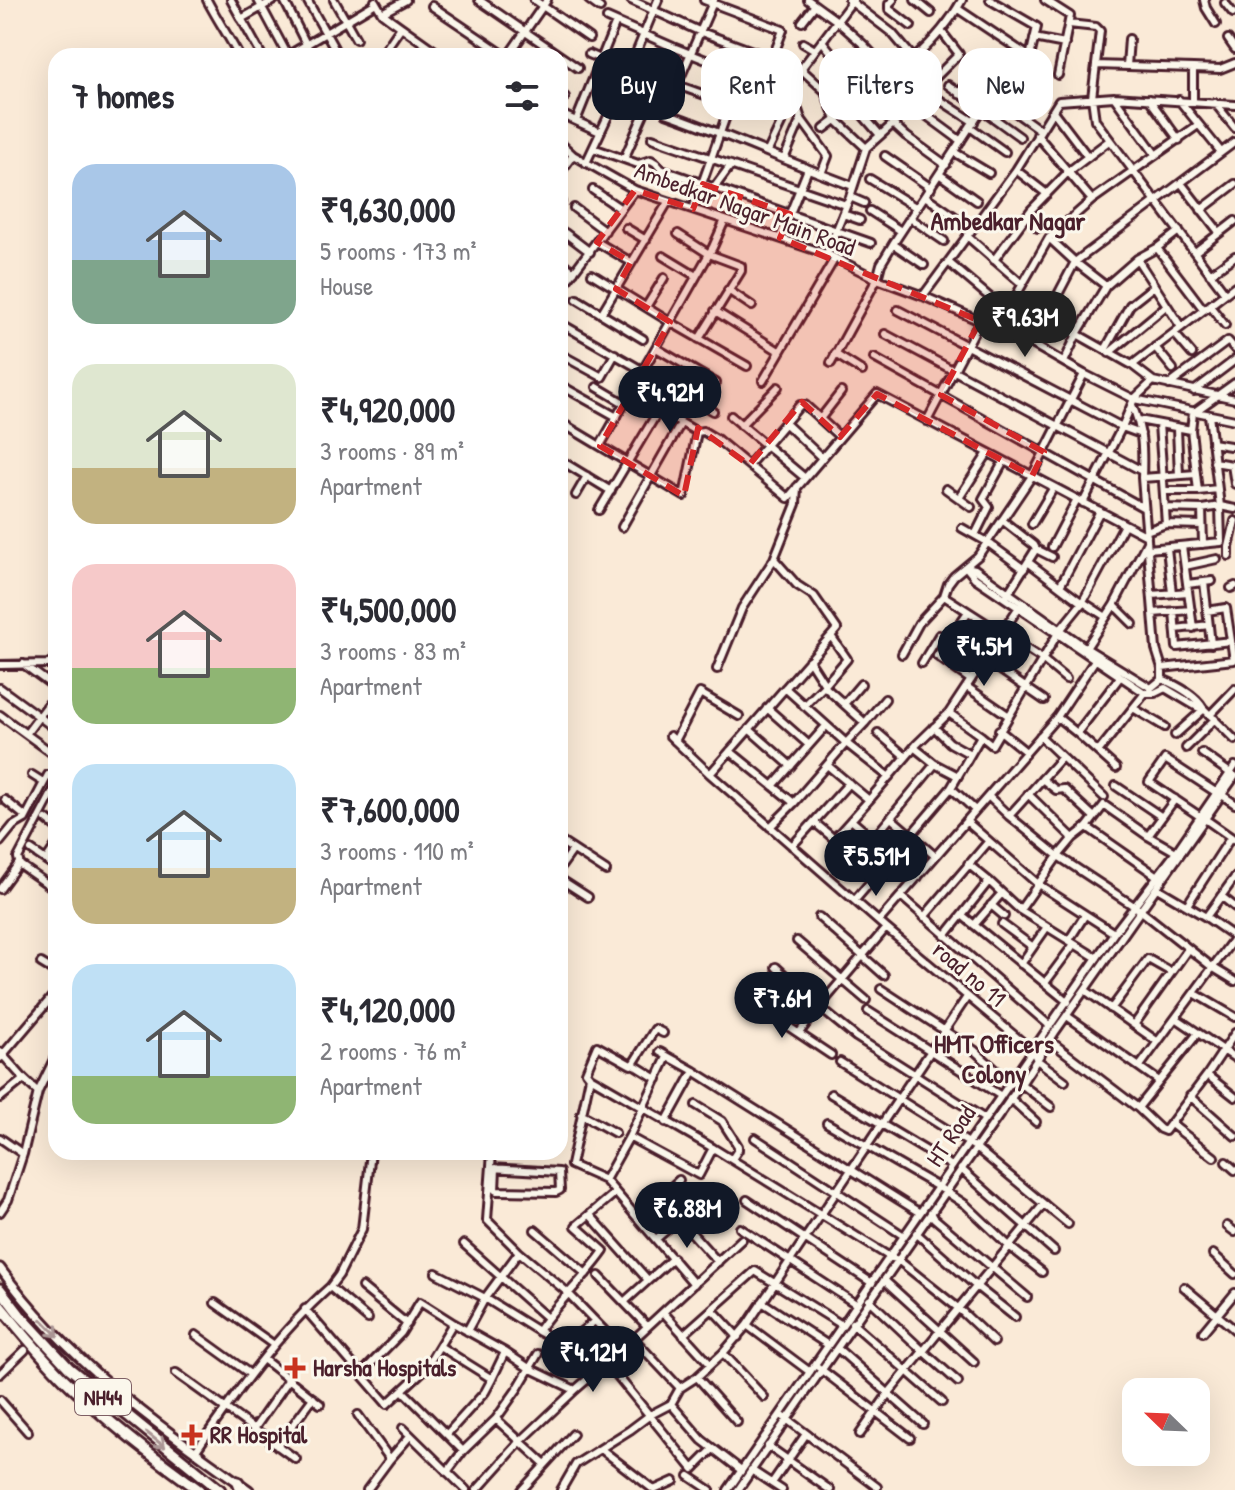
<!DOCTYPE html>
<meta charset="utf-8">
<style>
:root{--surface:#fff;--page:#f7f7f7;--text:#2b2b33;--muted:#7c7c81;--accent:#111827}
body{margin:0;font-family:"Patrick Hand",sans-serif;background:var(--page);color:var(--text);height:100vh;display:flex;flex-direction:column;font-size:30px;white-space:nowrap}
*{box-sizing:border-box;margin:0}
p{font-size:26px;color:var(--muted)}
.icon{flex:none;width:44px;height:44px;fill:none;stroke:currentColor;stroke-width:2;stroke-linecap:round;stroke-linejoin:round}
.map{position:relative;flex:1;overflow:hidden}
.side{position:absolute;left:48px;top:48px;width:520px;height:1112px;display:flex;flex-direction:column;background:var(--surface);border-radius:24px;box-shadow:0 8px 32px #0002}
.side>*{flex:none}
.banner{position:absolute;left:592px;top:48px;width:522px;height:72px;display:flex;gap:16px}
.needle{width:52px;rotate:293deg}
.buttons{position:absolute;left:1122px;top:1378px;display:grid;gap:16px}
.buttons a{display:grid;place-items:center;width:88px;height:88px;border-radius:16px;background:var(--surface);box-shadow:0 8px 32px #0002;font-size:40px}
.price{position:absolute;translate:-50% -68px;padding:0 18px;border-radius:28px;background:var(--accent);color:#fff;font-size:26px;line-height:52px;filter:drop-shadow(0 2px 4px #0008)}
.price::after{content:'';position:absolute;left:50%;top:48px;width:24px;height:18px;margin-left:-12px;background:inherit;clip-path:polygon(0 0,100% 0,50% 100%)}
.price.current{background:#222;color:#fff}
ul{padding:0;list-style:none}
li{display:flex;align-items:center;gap:24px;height:200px;padding:0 24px}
li span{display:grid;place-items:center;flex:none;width:224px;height:160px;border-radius:24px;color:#555}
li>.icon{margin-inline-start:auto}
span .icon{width:96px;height:96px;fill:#fffc;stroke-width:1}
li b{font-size:34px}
h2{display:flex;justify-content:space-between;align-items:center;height:96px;padding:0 24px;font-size:34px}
.pill{padding:0 28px;border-radius:24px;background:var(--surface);box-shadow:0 8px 32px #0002;font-size:28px;line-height:72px}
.pill.current{background:var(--accent);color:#fff}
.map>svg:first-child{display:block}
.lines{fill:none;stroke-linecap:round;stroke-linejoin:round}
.minor-casing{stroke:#4a1f2b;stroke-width:12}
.major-casing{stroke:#4a1f2b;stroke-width:13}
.highway-casing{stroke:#4a1f2b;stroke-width:15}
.minor{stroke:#fbf7ec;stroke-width:6}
.major{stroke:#fbf7ec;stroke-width:7}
.highway{stroke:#fbf7ec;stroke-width:9}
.oneway{stroke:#ab9695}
.marked{fill:#d62828;fill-opacity:0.2;stroke:#d62828;stroke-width:6;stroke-dasharray:16 10;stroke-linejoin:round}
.poi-dot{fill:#c8321e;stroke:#fbf7ec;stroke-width:3}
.labels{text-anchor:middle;stroke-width:6;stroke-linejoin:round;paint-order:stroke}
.shield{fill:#fbf7ec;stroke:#7f6065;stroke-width:2}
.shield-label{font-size:22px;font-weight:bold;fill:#4a1f2b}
.street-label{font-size:24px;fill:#4a1f2b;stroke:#fbf7ec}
.poi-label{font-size:24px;font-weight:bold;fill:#4a1f2b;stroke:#fbf7ec;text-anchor:start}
.neighbourhood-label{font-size:26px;font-weight:bold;fill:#4a1f2b;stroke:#fbf7ec}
</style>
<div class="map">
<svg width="1235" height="1490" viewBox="0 0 1235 1490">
<rect width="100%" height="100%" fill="#faead7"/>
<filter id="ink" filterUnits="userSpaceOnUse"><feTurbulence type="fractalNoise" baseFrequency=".0125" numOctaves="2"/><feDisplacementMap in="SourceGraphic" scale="16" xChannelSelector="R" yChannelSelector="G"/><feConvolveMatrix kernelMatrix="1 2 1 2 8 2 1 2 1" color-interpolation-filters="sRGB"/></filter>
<g filter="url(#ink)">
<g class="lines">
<g class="minor-casing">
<path id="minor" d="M207 0C217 19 229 37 239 56
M231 0 262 56
M258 0 288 56
M284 0 312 56
M307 0 334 48
M334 0 356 39
M479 0 578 68
M534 0 589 38
M589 0 600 8
M631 0 701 32 801 69 825 91 836 120 866 148
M704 0 783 30 752 112
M714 0 677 85 764 116
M808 0 837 21 864 45 892 75 923 113 961 141
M849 0 892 33 914 59
M893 0 889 4V9L911 26
M915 0 931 13
M990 0 1037 27 1030 57 1028 75 1007 106
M1045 0 1070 16 1058 75
M1204 0 1206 8 1216 24
M375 1 382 13 390 19 442 56
M1225 3 1233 13
M432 6 506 56
M958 9 1030 57
M382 13 406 0
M607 18 673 47 744 75
M241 19 274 0
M802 22 815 5
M1069 24 1096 27 1100 31 1092 98 1095 120 1225 293
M1034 38 1065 44
M1228 39 1235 49
M822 41 864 93 869 95 893 124 906 136 946 165
M803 43 815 50
M589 54 628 71
M287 56 376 3
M381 56 401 27
M420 56 427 46
M508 56 547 0
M1096 65 1193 68
M1127 66 1129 39
M969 79 1040 130
M624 82 652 93
M1024 83 1041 94
M948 85 1020 137
M987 92 1003 69
M560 93 565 97
M959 94 984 57
M1114 97 1156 155
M910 99 930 83 959 54 941 31
M1149 99 1179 140
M940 100 974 122
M1179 100 1221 152
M1193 101V68L1220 69 1235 63
M1215 103 1235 128
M854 105 880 135
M1053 111 1088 157
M666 113C729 135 790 163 853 186
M565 116 600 132
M801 119 828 156 821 174
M576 121 616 22
M970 127 1005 152
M824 129C873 91 932 55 962 0
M1037 135 1092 200
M652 138 846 205
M560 143 573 155 635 190 827 254 877 279 923 296 1032 344 1084 374 1134 399 1235 420
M593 148 638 164 651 160 656 163 661 169 871 243
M768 151 787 111 801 69 853 0
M954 152 989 173
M885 156 931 188
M624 159 673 47
M784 159 801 119 793 95
M586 163 624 82 658 0
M1016 170 1047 194
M560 173 573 155
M939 174 977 201
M870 179 917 208
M1181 183 1219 232
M714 188 731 165
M593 190 621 209
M925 196 958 219
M850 197 864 203
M560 202H561
M574 208 605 231
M693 209 730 105
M1201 210 1235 184
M870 211 901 231
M843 214 860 220
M1027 215 1038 228
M910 218 944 241
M626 228 646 240
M565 233 590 252
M678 234 709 254 741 266V271L699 339
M967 236 1022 284
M780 238 808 169
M1049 238 1075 262 1106 286
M597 242 631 262
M893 244 924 265
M1157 248 1204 310
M1195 252 1235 221
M827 254 850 197 866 148 893 124
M663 256 696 276
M1137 259 1181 327
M994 260 1031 210 1068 172 1110 140
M560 261 574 272
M948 262 1006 311
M592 274 670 322 747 366
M1210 274 1235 256
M560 290 635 190
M728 290 752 306
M923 296 1016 170 1059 101 1114 97 1235 105
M577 299 643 339
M1210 306 1225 325
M646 307 664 278
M898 310 1122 427 1141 434
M715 311 779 351
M601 314 668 202
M1045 316 1132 365 1153 381
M560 323 713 411
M997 329 1049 238 1092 200 1198 125
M1174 333 1192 354
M885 334 1142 471
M1032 344 1075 262 1235 142
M1155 347 1173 369
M656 348 716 383
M1105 350 1130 305 1154 286
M1109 353 1166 306
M560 354 602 377 615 354
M835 354 862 371
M874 358 1144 508
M1064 362 1077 334 1106 286 1137 259 1157 248 1179 231
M831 363 877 279 881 264 893 244 981 110
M1132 365 1235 286
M763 381 835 258
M560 385 617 417
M1169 385 1228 341 1235 349
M597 387 624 403
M1194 391 1235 360
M1132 405C1143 429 1143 452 1142 478L1156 649 1162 668V679
M659 410 697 432 703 431 718 440 788 498 877 394 1147 536
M731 416 805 478
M820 419 841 392
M1139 420 1191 430
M927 421 980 321
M560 422 600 446 713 247 725 220
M785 423 822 458
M1159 424 1166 524
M741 425 778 387
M1177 429 1179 475
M1212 443 1230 446
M600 446 684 496 697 432
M560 460 611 491
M1214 462 1232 465 1235 484
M749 465 800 405H805L840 437
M1142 478 1196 474
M946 489 971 507
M1164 491H1198L1218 489
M1198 491 1191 430 1193 413 1235 383
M576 495 587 476
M959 498 988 453
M1083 503 1122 427 1134 399 1153 381 1235 399
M1165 508 1202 509 1220 506 1235 509
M1202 509 1203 544
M599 510 672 388
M1002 520 1034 545 1036 549 1007 595
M1032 524 1054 487
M622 527 681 423
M962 528 987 542 1024 569
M1146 531 1166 524 1202 525
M975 535 989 507 983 499 1004 461
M1182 546 1193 628
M1052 547 1077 499
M1167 548 1172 593
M1036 549 1052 557
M1148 549 1221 542 1220 506 1209 415
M1229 556V547L1235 521
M1028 562 1082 603
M1185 566 1217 559
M966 567 975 578 1145 693H1155L1165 688 1197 707 1203 708 1235 740
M966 567 975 569 1086 648 1151 688 1162 679
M1204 582 1211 644
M1187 584 1212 581
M1060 586 1100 511
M1231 588 1235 586
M1152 595 1188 592
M944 596 1042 659 1066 679
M1083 602 1106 617
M1114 605 1133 624
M1174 611 1177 647 1231 641
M968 612 937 656 971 680
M1153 613 1191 610
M1061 629 1082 603 1124 525
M1176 629 1209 625
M831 636 847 659 825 685 826 688 865 723 885 699
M951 636 1044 700
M1086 648 1114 605 1147 542
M902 654 919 623 944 596 948 584 954 576 978 556 1032 476 1084 374
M922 663 939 635
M23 664 56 688
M0 665 48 664 53 661 56 656
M1162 668 1234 660 1226 608 1207 611
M717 669 742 608 774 559
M1162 679C1176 685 1195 694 1203 708
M967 687 1009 716
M0 688 56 729
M844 704 861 684
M804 706 825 685 809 660
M767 708 809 745
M1133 708 1165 727
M949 713 981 736
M0 715 56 756
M1210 715 1235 689
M1057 717 1077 733 1116 768
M865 723 846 743 889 777
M934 727 950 743 970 754
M749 729 791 766
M999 730 1026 752
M878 733 906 757
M1077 733 1120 677
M26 734 56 694
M1175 735 1204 709
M670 736 710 774 886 928 1033 1051 1037 1060 1065 1081
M1040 736 1104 797
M675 741 700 693 739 716
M915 748 935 764 958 776
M1186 748 1215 719
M730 751 794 803
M1098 752 1145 693
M1202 753 1230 773
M827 765 869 800 917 744 949 713 1019 607
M710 774 837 629 814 596 797 585 774 559 796 504 797 487
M32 775 43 782
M1042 779 1056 790 1064 789 1094 817
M56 786 18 858 20 865 56 890
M773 786 826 726
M1116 786 1162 817
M951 788 975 810
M1222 795 1235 804
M988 796 1009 816 1058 856 1140 910 1212 967 1235 981
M5 800 26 817
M1009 816 1062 757
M1201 817 1149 782 1165 759 1217 793
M891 818 935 856
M46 819 56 827
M1205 819 1235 840
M851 820 918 877
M966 821 1038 884 1114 933
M814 822 877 875
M770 827 794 803 846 743 785 688
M1087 827 1157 876
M911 835 951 788 981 736 992 745 1058 633
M1148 836 1175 799
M1073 838 1087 827 1104 805 1148 836 1176 852
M834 839 869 800
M873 839 935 764
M560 841 606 871
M0 842 13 826 25 819 48 775
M792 846 849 783
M31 850 56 867
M46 860 56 845
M560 868 573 850
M560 879 588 897
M989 881 1020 910 1097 958
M0 889 19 863
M901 896 1050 1026
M1221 896 1235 907
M855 900 893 856
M991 905 1004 916
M1187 905 1231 837
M1020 910 1058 856 1073 838 1028 794
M962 915 1068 1002
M819 917 884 975
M924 917 989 841
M1206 917 1235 877
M879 921 1057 717 1095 660
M1002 924 1033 947
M974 925 1002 893
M886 928 819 1007 856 1037 985 1119
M945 936 989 881 968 864
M1069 940 1085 915
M797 941 866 1000
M41 963 56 972
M1021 964 1047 927
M776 967 819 1007 799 1033
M1045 983 1074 944
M881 989 974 1050 1011 1084
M1085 990 1158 1042
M1194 993 1235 1017
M750 1001 831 1055
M1111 1009 1148 959 1171 972
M868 1011 1001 1096
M1067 1016 1159 1081
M1176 1018 1235 1058
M1134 1025 1188 949
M663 1033 655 1029 633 1064 631 1065 597 1046 586 1072 590 1077 713 1148 890 1257 898 1260 958 1308 994 1342
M1049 1040 1138 1108 1160 1129 1165 1131 1207 1075 1235 1033
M0 1052 24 1079 38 1092
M660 1052 694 1071 920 1213
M667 1057 629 1137 605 1180 694 1284
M0 1058 52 997H56
M840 1062 975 1147 1068 1224
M633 1064 657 1079
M1140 1066 1235 937 1206 917 1157 888
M1207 1075 1235 1097
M590 1077 571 1165 605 1180
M1020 1083 1051 1107
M831 1094 952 1166
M1190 1096 1235 1136
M0 1098 24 1079
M1010 1098 1036 1122
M696 1105 722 1121 738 1146V1150L732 1159
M1138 1108 1198 1033
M581 1114 615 1133
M666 1122 694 1071
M827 1123 945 1191 966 1205 1009 1246 1042 1272
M1171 1124 1214 1157
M629 1137 699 1175 713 1148
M0 1138 23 1154
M755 1138 904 1236
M492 1152 487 1220 519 1252 567 1292 622 1349
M1226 1162 1235 1170
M491 1168 559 1172 560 1190 556 1192 497 1191 495 1190 496 1168
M961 1169 1054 1251
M747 1200 872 1283
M0 1212 8 1200 23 1154 38 1092 56 1055
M931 1212 934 1218 1027 1297
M590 1215 648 1280
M638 1218 679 1180
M1227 1226 1235 1232
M740 1228 856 1304
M535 1230 586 1274
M916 1233 976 1286 1015 1317
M656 1239 677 1221 680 1220 718 1262
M464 1244 547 1318
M1213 1254 1235 1274
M436 1273 485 1298 538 1331C557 1302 584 1280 604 1251L576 1226 615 1193
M599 1276 647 1326
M884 1280 974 1362
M330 1287 339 1275 362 1229 371 1152
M362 1287 407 1324
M1184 1287 1235 1330
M869 1300 923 1351 958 1382
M420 1302 453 1323 426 1368 387 1404 361 1374 401 1333Z
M624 1302 673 1258
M762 1302 828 1345
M215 1303 274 1345
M305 1309 361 1374
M712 1309 738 1337
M663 1312 710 1364
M852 1323 942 1402
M747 1325 810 1372
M467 1331 485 1298 519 1252
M538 1331 564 1345 595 1321
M1203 1332 1235 1293
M196 1335 250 1374
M683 1335 755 1271 842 1325
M634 1339 680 1388 697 1377 723 1353 747 1325 967 997
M441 1347 492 1379 505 1352 453 1323
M837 1348 923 1424
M505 1352 529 1368 575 1390
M723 1353 764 1397
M263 1359 320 1404
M607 1363 693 1469 713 1449
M818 1367 910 1438
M176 1373 296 1459
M0 1374 25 1350
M697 1377 737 1422
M402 1390 463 1451 447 1472
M0 1400 28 1432
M671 1404 702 1440 741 1470
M358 1415 390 1459
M784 1417 877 1487
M496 1419 545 1464
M403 1428 466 1490
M254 1429 289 1379
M447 1434 485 1392 492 1379
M860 1434 888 1394 1044 1204
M277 1446 313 1398
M768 1446 830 1490
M601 1449 654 1490 674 1481
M463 1451 496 1419 518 1388 538 1354
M195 1452C236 1393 277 1334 330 1287L368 1319
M751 1470 782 1490
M689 1476 710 1490
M772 1483 806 1434
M367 1490 390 1459 410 1436
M477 1490 521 1441 575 1390 634 1339 742 1239
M522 1490 573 1434
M561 1490 576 1464 630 1430 650 1415 671 1404 680 1388
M728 1490 1114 933 1176 852 1235 766
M738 1490 1021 1084 1055 1032 1235 776"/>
</g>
<g class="major-casing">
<path id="major" d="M0 1268C65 1359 159 1427 249 1490"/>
</g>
<g class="highway-casing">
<path id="highway" d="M0 1289 20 1315 69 1368 220 1490
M0 1306C21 1331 42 1357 65 1380 106 1421 152 1456 199 1490
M238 1482 241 1490"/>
</g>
<use href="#minor" class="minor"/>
<use href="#major" class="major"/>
<use href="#highway" class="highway"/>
</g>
<defs><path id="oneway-shaft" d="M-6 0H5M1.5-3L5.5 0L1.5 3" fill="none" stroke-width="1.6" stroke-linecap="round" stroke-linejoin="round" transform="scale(2)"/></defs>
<g class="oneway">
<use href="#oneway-shaft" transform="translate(50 1328) rotate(46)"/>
<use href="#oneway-shaft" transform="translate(156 1440) rotate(39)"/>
</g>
</g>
<path class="marked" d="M703 184 790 214 780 238 980 321 941 395 1044 452 1032 476 877 394 840 437 802 402 749 465 698 428 684 496 600 446 670 322 616 289 631 262 597 242 635 190 693 209Z"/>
<g class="poi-dot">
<path d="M291 1356h8v8h8v8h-8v8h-8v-8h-8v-8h8z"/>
<path d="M188 1423h8v8h8v8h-8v8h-8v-8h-8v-8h8z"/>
</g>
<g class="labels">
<rect class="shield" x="75" y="1379" width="56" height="36" rx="6"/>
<g class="shield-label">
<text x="103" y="1405">NH44</text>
</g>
<g class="street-label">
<text transform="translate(745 209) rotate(20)" y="8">Ambedkar Nagar Main Road</text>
<text transform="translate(969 974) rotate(40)" y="8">road no 11</text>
<text transform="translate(951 1136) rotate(-56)" y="8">HT Road</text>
</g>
<g class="poi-label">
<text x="313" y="1376">Harsha Hospitals</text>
<text x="210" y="1443">RR Hospital</text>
</g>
<g class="neighbourhood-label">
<text x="1008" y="230">Ambedkar Nagar</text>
<text x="994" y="1053">HMT Officers<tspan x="994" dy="30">Colony</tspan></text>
</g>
</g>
</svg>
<div class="buttons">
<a><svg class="needle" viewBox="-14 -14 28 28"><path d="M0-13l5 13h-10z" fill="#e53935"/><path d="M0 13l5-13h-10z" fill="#7c7c81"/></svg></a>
</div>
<b class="price current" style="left:1025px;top:359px">₹9.63M</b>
<b class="price" style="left:670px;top:434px">₹4.92M</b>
<b class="price" style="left:984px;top:688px">₹4.5M</b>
<b class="price" style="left:876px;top:898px">₹5.51M</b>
<b class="price" style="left:782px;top:1040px">₹7.6M</b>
<b class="price" style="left:687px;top:1250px">₹6.88M</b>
<b class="price" style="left:593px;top:1394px">₹4.12M</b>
<div class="banner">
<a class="pill current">Buy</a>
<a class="pill">Rent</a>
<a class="pill">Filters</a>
<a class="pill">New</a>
</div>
<section class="side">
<h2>7 homes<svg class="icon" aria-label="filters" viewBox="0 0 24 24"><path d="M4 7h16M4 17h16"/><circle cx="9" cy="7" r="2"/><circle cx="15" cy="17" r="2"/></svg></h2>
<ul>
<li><span style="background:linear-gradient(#a9c7e8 60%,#7fa58c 0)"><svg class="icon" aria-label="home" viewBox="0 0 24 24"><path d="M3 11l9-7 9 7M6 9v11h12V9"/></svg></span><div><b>₹9,630,000</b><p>5 rooms · 173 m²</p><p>House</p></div></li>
<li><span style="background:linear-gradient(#dfe7d0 65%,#c2b280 0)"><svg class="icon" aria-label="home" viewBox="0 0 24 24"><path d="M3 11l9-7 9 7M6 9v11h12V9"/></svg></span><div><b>₹4,920,000</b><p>3 rooms · 89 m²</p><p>Apartment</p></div></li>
<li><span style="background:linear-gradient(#f6c9c9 65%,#8fb573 0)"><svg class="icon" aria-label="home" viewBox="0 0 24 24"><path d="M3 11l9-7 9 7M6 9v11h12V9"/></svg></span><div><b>₹4,500,000</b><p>3 rooms · 83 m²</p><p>Apartment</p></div></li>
<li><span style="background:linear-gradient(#bfe0f5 65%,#c2b280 0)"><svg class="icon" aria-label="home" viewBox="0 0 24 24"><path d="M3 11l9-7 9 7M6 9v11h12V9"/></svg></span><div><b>₹7,600,000</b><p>3 rooms · 110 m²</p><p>Apartment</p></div></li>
<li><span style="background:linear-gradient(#bfe0f5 70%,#8fb573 0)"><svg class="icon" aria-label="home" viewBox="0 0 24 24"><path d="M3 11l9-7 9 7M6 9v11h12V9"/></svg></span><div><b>₹4,120,000</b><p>2 rooms · 76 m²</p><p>Apartment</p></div></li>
</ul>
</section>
</div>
